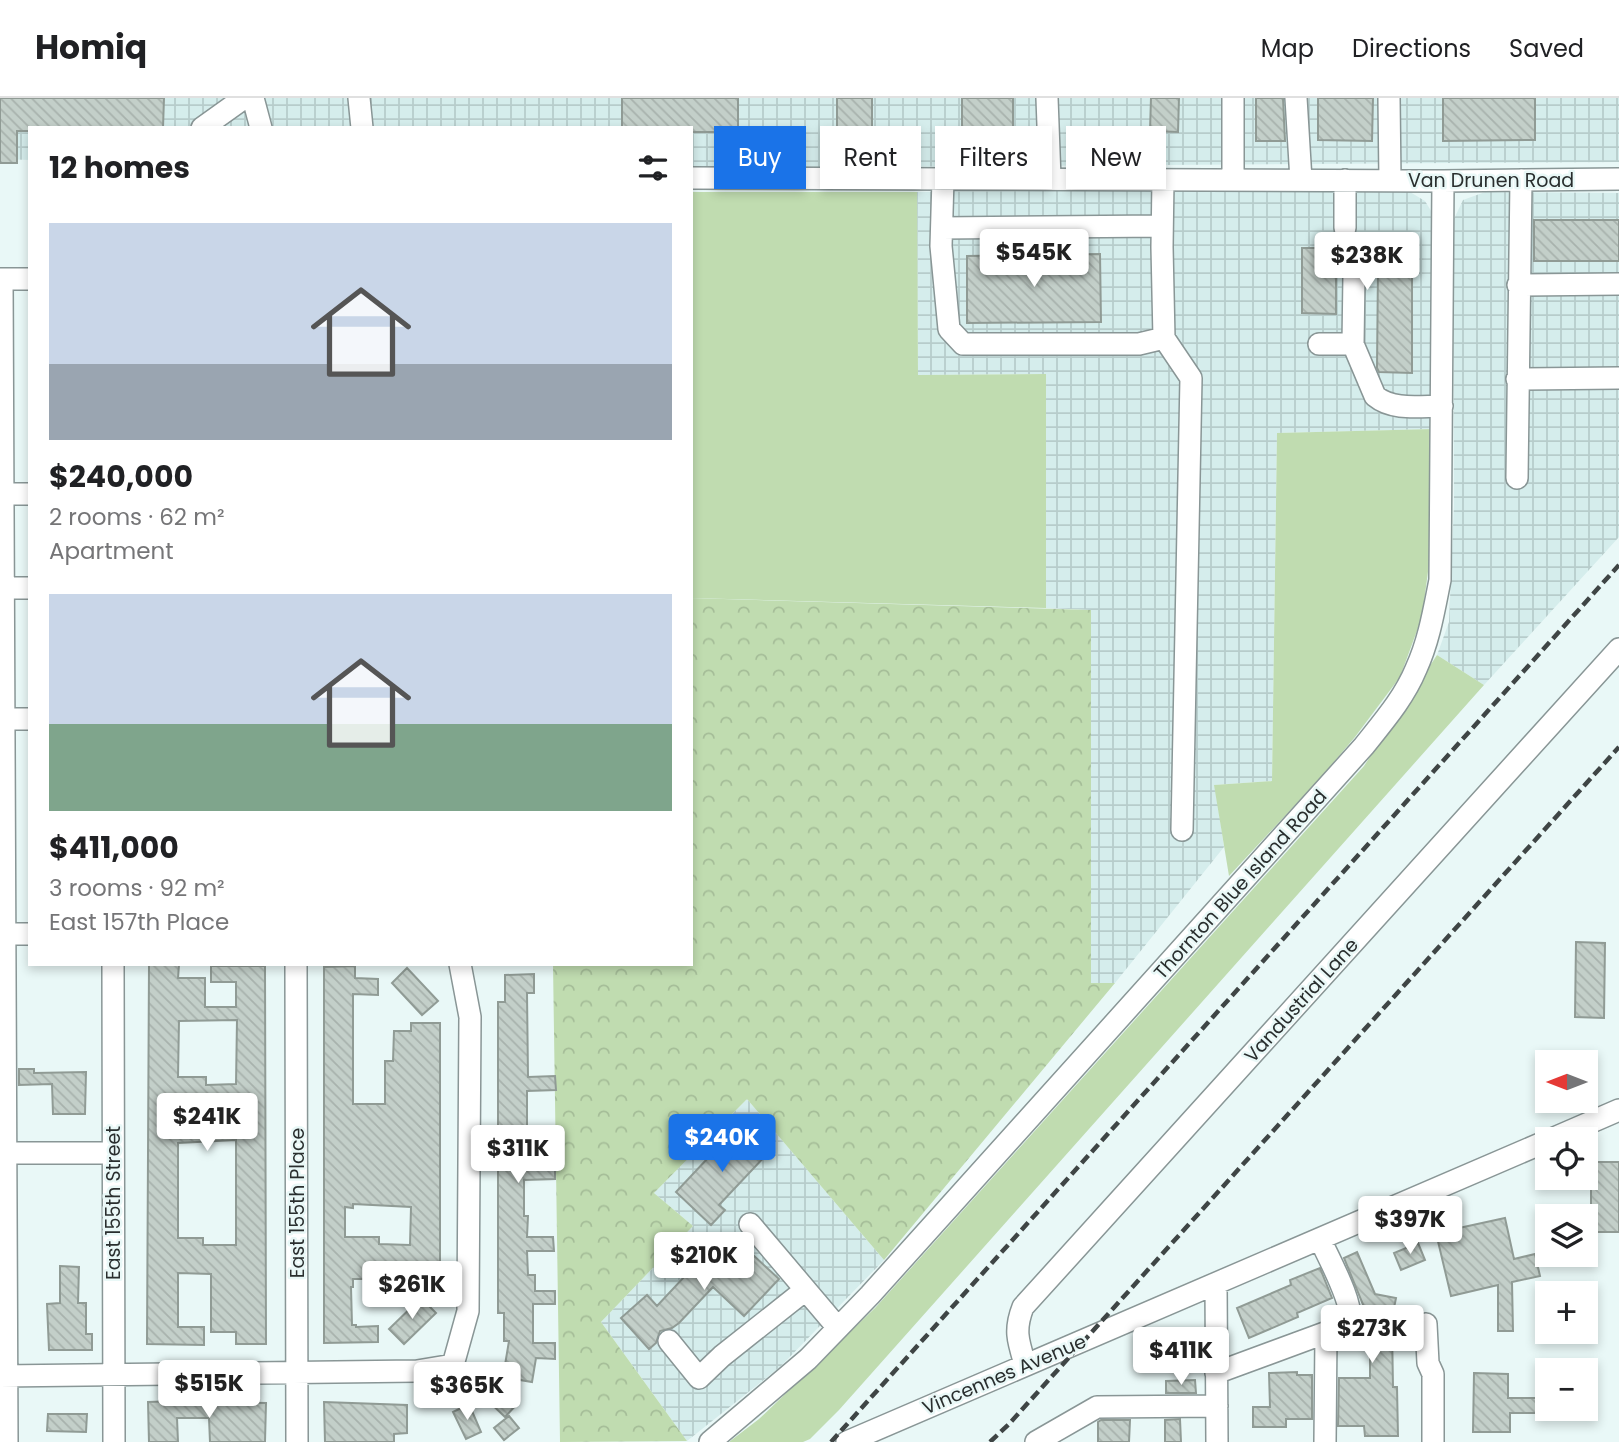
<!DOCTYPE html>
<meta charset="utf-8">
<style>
:root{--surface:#fff;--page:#f6f6f6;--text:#202124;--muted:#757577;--line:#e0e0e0;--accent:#1a73e8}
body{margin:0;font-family:Poppins,sans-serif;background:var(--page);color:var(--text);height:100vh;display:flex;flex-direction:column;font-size:26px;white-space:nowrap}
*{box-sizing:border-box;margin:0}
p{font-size:23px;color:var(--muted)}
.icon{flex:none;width:38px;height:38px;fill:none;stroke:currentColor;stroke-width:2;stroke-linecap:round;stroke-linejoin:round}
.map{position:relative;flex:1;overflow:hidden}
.drawer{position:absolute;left:28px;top:28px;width:665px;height:840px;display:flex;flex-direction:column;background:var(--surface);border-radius:0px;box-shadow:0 4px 10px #0003}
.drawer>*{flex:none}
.hud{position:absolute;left:714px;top:28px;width:665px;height:63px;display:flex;gap:14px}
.needle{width:46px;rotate:270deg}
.buttons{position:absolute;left:1535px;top:952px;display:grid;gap:14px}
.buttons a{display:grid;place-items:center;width:63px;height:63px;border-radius:0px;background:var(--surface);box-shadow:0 4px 10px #0003;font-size:35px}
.price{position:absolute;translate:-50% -60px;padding:0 16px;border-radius:7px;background:#fff;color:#222;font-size:23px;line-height:46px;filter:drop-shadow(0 2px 4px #0008)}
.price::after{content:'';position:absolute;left:50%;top:42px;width:21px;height:16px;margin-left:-10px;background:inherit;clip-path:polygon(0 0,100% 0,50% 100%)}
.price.on{background:var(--accent);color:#fff}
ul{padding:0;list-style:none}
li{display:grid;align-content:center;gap:14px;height:371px;padding:0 21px}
li span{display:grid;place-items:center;height:217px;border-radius:0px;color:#555}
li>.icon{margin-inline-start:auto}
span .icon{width:126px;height:126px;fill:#fffc;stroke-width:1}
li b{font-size:30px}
h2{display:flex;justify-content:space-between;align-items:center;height:84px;padding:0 21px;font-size:30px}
.chip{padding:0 24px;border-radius:0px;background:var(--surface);box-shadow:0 4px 10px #0003;font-size:24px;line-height:63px}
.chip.on{background:var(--accent);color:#fff}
header{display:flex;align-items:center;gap:42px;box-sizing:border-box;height:98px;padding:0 35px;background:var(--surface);border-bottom:2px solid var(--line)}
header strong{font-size:33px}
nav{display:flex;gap:38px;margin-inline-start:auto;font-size:24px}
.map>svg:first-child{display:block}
.industrial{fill:url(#industrial-grid)}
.green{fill:#c0dcb0}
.forest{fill:url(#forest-crowns)}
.building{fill:url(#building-back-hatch);stroke:#909b95;stroke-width:2;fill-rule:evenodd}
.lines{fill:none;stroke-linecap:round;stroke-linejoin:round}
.minor-casing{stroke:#899696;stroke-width:24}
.minor{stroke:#fff;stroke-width:21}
.rail{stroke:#3f4545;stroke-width:4.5;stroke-dasharray:10 5;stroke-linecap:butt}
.labels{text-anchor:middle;stroke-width:5;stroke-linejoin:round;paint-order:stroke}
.street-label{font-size:19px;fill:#292e2e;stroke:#e9f8f7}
</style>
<header>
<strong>Homiq</strong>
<nav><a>Map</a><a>Directions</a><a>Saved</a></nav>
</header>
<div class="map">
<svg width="1619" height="1344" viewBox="0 0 1619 1344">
<defs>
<pattern id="industrial-grid" width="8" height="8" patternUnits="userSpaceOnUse" patternTransform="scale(1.75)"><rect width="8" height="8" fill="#d5edec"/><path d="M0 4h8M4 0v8" fill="none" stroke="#b7cccb"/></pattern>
<pattern id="forest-crowns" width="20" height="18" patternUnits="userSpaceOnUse" patternTransform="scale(1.75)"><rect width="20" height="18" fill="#c0dcb0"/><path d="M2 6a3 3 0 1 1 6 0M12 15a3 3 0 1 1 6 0" fill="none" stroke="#a5bd98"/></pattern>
<pattern id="building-back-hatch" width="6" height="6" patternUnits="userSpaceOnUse" patternTransform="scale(1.75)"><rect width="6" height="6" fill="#c3cfc9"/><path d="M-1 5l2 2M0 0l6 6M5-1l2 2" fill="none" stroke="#a8b2ad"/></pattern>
</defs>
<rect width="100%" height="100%" fill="#e9f8f7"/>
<path class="industrial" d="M0 0H1619V64L691 70V30H30V62L0 61Z
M1278 91 1410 94 1425 103 1433 116V331L1277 335 1272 683 1215 687 1224 749 1115 885 1091 886V512L1046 510V276L918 277 917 94Z
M1485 94 1619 95V439L1484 587 1437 557 1449 524 1454 407 1453 123 1463 102Z
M747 1001 884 1162 780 1269 687 1343 601 1224 693 1128 654 1095Z"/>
<path class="green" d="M691 94H917L918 277 1046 276V510L691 500Z
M1433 331V436L1422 519 1400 579 1355 639 1322 678 1229 778 1214 687 1272 683 1277 335Z
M1437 557 1484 587 839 1312 810 1341 803 1344H729L759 1321 875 1210 1364 668Z"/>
<path class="forest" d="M691 500 1091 512V885H1115L884 1162 747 1001 654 1095 693 1128 601 1224 687 1343 560 1344 553 866H691Z"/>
<path class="building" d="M0 0H164L163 30H30V33H17V65H0Z
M622 0H738V34H691V30H622Z
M837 0H872V49H861V34H837Z
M962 0H1013V50H962Z
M1151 0H1179L1178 34 1150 33Z
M1256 0H1283L1285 43H1256Z
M1318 0H1373L1372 43 1318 42Z
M1443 0H1535V42L1443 43Z
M1534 122H1619V163H1534Z
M1357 135H1382V150H1412V275L1379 274 1377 270 1378 170H1365L1360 165 1354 164 1343 170H1336V216L1302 215V150H1334V136L1339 142 1346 143 1352 141Z
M1100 156 1101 224 967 225V158Z
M1576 844 1605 845 1604 920 1575 919Z
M149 867H179L178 880H205V909H236V884H211V868H265L266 1246H236V1234H211V1176L178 1175V1229H204V1247L147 1246ZM237 922 236 986 206 987V979H178L179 923ZM236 1042V1147H203V1140H178V1045Z
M355 868V880L378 881V897L353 896V1006H385V963H393L394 933H411V925H440V1184H400V1188L385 1187V1181H353V1189H351L352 1227H356V1229L378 1228V1244L324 1245V869ZM353 1106 411 1109 410 1147 379 1146V1139H345V1109L353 1110Z
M407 870 438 903 422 917 392 885Z
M534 876V895H527L528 979 555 978 556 992 527 993V1059L555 1058V1081L524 1082V1118H528L527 1139H553L554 1153H527L528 1177H535V1193H555V1206H533V1245H555V1261L536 1260 532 1284 503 1279 509 1243H504V1215H498V1065H500V1029H498V904H505V877Z
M19 971H34V975L86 974 85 1016H53L52 986 19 987Z
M740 1026 769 1054 719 1107 725 1112 711 1127 676 1094Z
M1591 1064H1619V1134H1591Z
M1505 1120 1514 1161 1535 1156 1540 1178 1512 1184 1513 1233H1498V1187L1451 1198 1436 1135Z
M740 1145 779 1181 744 1218 713 1189 679 1225 672 1230 660 1233 656 1245 649 1251 621 1220 647 1197 657 1208 714 1147 726 1159Z
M1418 1145 1425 1162 1401 1172 1394 1155Z
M1357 1154 1375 1196 1396 1200 1390 1230H1392L1393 1289H1397L1398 1338H1365L1364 1328H1338L1339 1280H1370V1224L1363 1226 1362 1209H1364L1344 1160Z
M60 1168 79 1169 78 1205H86V1236H92V1252H49L47 1206 60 1205Z
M1320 1170 1332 1200 1297 1215 1298 1219 1249 1240 1237 1210 1291 1187 1290 1182Z
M421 1200 436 1215 404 1246 389 1231Z
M1297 1274V1277H1312V1321H1286V1329H1253V1309H1270L1269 1275Z
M1474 1275 1508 1276V1300H1536V1315H1510V1334H1473Z
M1195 1282 1196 1295H1166V1283Z
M495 1284 518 1305 505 1319 483 1298Z
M177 1303 266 1305 265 1344H210L209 1320H177L178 1344H149L148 1304Z
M324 1304 407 1307V1335L394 1336V1344H325Z
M469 1306 481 1334 466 1341 453 1314Z
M48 1316H87L86 1334 47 1333Z
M509 1318 519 1330 504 1342 494 1330Z
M1180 1321 1181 1344H1165V1322Z
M1101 1322H1130L1129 1344H1098V1324Z"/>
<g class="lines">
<g class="minor-casing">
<path id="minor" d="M253 0 261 30
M359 0 362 30
M1047 0 1050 81
M1233 0V82
M1296 0 1301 82
M1389 0 1390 82
M202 30 244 0
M691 80 1443 83 1619 81
M943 81 941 148 949 231 963 246H1139L1164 240 1162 149 1163 82
M1345 82V130
M942 130 1162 128
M1354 177 1353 246 1375 298C1393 313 1420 308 1442 308
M0 181H30
M2 181 7 1344
M1518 187 1619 186
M1164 240 1191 280 1182 732
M1319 246H1353
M1517 281 1619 280
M1517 380 1521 82
M0 396H30
M14 490H30
M0 621H30
M0 836H30
M113 866 114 1344
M296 866 297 1344
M1552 1041 1619 1012
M0 1055H113
M750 1126 838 1230
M1216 1186 1217 1344
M1426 1226 1428 1265 1433 1276V1344
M669 1243 699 1280 722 1258 804 1193
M1025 1266C1018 1243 1014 1232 1023 1209L1619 551
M1216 1275 1349 1226C1356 1209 1328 1159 1320 1141
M0 1278 417 1273 453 1267 468 1213 470 919 460 866
M710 1344 808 1261 870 1197 1364 648C1383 624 1404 600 1416 571 1429 543 1434 512 1440 482L1443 83
M847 1344 1547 1043
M1036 1344 1097 1309 1217 1308
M1325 1344 1326 1236"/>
</g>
<use href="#minor" class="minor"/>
<path class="rail" d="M831 1344 1619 467
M990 1344 1009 1326 1619 649"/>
</g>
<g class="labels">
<g class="street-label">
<text x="1491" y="89">Van Drunen Road</text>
<text transform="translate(1240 786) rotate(-48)" y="7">Thornton Blue Island Road</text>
<text transform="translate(1301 902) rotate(-48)" y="7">Vandustrial Lane</text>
<text transform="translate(113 1105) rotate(-90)" y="7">East 155th Street</text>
<text transform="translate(297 1105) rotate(-90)" y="7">East 155th Place</text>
<text transform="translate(1004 1276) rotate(-23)" y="7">Vincennes Avenue</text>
</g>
</g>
</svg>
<div class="buttons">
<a><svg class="needle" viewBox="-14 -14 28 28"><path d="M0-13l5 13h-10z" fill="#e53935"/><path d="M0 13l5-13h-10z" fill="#757577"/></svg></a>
<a><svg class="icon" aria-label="locate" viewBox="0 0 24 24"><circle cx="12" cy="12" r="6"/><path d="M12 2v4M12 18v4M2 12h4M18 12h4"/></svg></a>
<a><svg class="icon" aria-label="layers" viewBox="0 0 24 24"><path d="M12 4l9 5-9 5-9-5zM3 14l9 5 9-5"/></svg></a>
<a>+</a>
<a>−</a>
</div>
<b class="price" style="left:1034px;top:191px">$545K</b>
<b class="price" style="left:1367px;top:194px">$238K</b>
<b class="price" style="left:207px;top:1055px">$241K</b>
<b class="price on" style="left:722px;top:1076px">$240K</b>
<b class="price" style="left:518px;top:1087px">$311K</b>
<b class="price" style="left:1410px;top:1158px">$397K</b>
<b class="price" style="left:704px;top:1194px">$210K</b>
<b class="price" style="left:412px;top:1223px">$261K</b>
<b class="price" style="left:1372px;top:1267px">$273K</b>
<b class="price" style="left:1181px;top:1289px">$411K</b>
<b class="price" style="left:209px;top:1322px">$515K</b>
<b class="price" style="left:467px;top:1324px">$365K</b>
<div class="hud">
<a class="chip on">Buy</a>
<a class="chip">Rent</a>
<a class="chip">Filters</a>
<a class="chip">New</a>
</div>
<section class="drawer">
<h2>12 homes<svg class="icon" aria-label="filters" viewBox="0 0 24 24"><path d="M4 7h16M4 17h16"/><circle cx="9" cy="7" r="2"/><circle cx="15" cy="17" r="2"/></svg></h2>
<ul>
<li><span style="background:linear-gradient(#c9d6e8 65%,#9aa5b1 0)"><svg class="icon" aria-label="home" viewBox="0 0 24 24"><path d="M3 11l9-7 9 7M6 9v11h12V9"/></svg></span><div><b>$240,000</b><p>2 rooms · 62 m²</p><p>Apartment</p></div></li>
<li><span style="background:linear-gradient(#c9d6e8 60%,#7fa58c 0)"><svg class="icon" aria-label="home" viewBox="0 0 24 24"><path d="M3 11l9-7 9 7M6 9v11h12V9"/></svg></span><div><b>$411,000</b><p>3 rooms · 92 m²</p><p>East 157th Place</p></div></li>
</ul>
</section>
</div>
